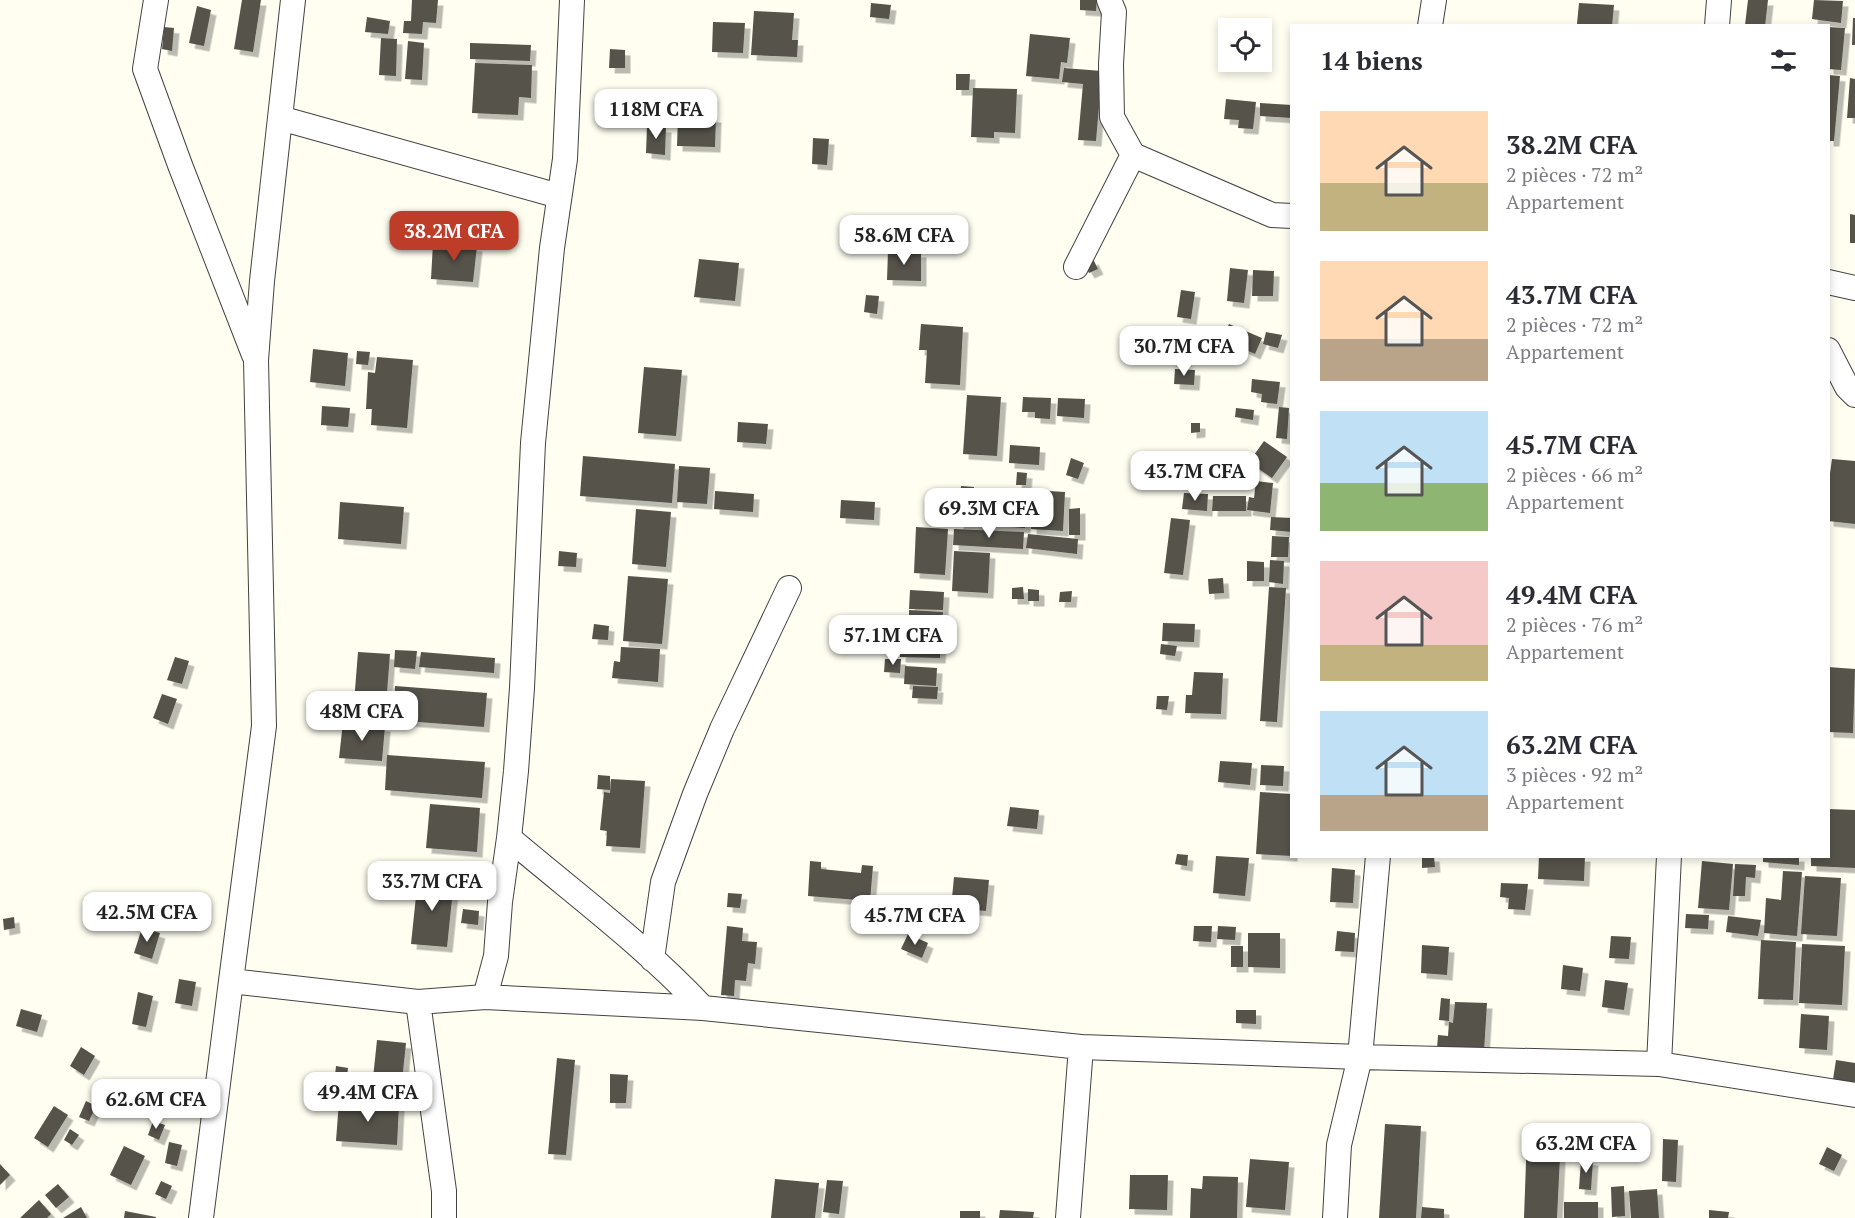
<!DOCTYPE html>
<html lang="fr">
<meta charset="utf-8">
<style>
:root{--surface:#fff;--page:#f2f2f3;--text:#2b2b33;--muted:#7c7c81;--accent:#bd3d29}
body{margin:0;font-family:"PT Serif",serif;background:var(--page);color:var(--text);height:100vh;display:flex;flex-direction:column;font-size:22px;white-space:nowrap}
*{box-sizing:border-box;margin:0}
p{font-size:20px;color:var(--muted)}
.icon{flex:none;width:33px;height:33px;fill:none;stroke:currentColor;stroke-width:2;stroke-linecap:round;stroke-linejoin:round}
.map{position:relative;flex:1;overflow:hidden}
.sheet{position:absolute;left:1290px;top:24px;width:540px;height:834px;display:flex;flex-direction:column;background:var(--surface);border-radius:0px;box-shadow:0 3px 9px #0003}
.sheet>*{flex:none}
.buttons{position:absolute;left:1218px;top:18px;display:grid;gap:12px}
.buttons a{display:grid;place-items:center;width:54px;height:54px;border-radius:0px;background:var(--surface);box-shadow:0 3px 9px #0003;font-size:30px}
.price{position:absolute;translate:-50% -51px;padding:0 14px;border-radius:12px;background:#fff;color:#222;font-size:20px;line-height:39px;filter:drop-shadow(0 2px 3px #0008)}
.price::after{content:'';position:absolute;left:50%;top:36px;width:18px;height:14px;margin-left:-9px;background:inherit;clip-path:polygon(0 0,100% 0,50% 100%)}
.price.selected{background:var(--accent);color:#fff}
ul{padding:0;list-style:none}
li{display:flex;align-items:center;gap:18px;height:150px;padding:0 30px}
li span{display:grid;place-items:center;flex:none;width:168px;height:120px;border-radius:0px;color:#555}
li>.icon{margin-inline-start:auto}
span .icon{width:72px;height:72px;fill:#fffc;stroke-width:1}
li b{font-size:26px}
h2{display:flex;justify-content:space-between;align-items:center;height:72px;padding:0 30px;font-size:26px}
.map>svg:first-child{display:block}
.building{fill:#57524b;filter:url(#shadow)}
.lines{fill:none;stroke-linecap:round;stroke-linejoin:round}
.street-casing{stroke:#424242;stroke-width:26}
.street{stroke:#fff;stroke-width:24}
</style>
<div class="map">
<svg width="1855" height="1218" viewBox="0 0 1855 1218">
<defs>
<filter id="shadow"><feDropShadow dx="5.5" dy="5.5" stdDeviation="0" flood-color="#0004"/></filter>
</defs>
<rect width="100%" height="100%" fill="#fffef1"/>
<path class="building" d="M242 0H261L253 52 234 49Z
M412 0H438L436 23 423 22 422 34 403 33 404 21H411Z
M1080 0H1097L1096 11 1080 10Z
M1748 0H1768L1765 26 1745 25Z
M1814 0 1843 1 1841 23 1812 19Z
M871 3 891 5 889 19 870 17Z
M1579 3 1614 5 1612 26 1577 24Z
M197 6 211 10 204 46 189 43Z
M754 11 794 13 792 40H798L797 57 751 55Z
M367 17 390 21 388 34 365 32Z
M1853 18H1855V45H1852Z
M713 22 745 23 743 53 712 52Z
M164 27 174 28 172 51 162 49Z
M1828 27 1845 28 1841 70 1828 69Z
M1030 34 1070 38 1067 63 1061 62 1059 79 1026 76Z
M381 38 397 39 396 76 379 75Z
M408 41 424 43 422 80 405 79Z
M470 43 531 45 530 61 470 59Z
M610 49 625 50V68H609Z
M475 63 532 65 531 98 519 97 518 115 472 113Z
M1064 68 1102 71 1096 141 1078 140 1083 84 1062 82Z
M956 74H970L969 90H956Z
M1828 75 1840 76 1834 141H1828Z
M1850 78 1855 79V118H1847Z
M973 88 1017 89 1015 133 994 132V138L971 137Z
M605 89H618L617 107 604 106Z
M1226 99 1256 102 1253 129 1238 128 1239 120 1224 119Z
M1260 103 1292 105V118L1260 116Z
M678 116 716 117 715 147 677 146Z
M647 126 666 127 665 155 646 153Z
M813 138 829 139 827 165 812 164Z
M1850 214 1855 215V243H1850Z
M433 243 477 246 473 282 431 279Z
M888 251 921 252V281L887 280Z
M699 259 739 263 735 301 694 297Z
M1093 259 1098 269 1089 273 1084 264Z
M1230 268 1248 270 1244 303 1227 301Z
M1253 270 1274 271 1273 296H1252Z
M1181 290 1195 292 1191 319 1177 317Z
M866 295 879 296 877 314 864 312Z
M921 324 963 327 960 385 925 383 927 350H919Z
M1229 324 1262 338 1255 354 1222 339Z
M1266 332 1282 335 1278 348 1263 344Z
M313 349 348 353 345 386 310 382Z
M357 351 370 352 368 365 356 364Z
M377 357 413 360 407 428 371 425 372 409H366L368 372 375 373Z
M644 367 682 370 676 436 638 433Z
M1175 369 1195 370 1194 385 1174 384Z
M1252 379 1280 382 1277 404 1261 402 1262 394 1251 392Z
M967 395 1001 397 997 456 963 454Z
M1023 397 1051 398 1050 419 1035 418V412H1022Z
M1058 398 1085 399 1084 418 1057 416Z
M322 406 350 408 348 427 321 425Z
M1279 407 1289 408 1287 439 1276 438Z
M1236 408 1254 410 1253 420 1235 417Z
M738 422 768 424 766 444 737 442Z
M1191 423H1200V432L1191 433Z
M1264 441 1287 457 1272 478 1249 462Z
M1010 445 1040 447 1039 465 1009 463Z
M583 456 675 464 672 503 580 496Z
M1071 458 1084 463 1078 479 1066 475Z
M1832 459 1855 461V524L1828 521V488Z
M679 466 710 468 707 504 677 502Z
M1017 472 1027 473 1026 485H1016Z
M1256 481 1273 483 1270 513 1247 510 1249 497 1254 498Z
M961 486 974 487 973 497 1013 499V490L1027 491 1025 528 958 524Z
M1033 490 1065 492 1063 531 1031 529Z
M715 491 754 494 753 512 714 509Z
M1184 493 1208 494 1207 511 1182 509Z
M1213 496H1246V511H1212Z
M841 500 875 502 874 520 840 518Z
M340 502 404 507 401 544 338 539Z
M1080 508V535H1069V509Z
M636 509 671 512 666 567 632 564Z
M1271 517 1292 518V532L1270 530Z
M1171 518 1190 520 1183 575 1164 573Z
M916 527 948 529 945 575 914 573Z
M954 529 1024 532 1023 549 953 545Z
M1028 534 1078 539 1077 554 1026 548Z
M1272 536 1289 537 1288 557H1271Z
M559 551 577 553 576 567 558 566Z
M954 551 990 553 988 593 952 591Z
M1270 560 1284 561 1283 584 1269 582Z
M1247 561 1264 562V581H1247Z
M628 576 668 579 662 644 623 641Z
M1223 578 1224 593 1209 594 1208 579Z
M1023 587 1024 599H1012V588Z
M1269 587 1286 588 1277 722 1260 721Z
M1028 589 1039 590V601H1028Z
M910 590 944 592 943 610 909 609Z
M1072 591 1071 602H1059L1060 592Z
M909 610 943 612 940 658 900 657 901 641 888 640 889 617 909 618Z
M1163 623 1195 624 1194 642 1162 641Z
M594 624 609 626 608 640 592 639Z
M1161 644 1177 646 1175 656 1160 654Z
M621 647 660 649 658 682 612 678 614 661 620 662Z
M395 650 417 651 415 669 394 667Z
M358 652 390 654 385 718 353 715Z
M421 652 495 658 494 673 419 667Z
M175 657 189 661 182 684 167 680Z
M885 659H901L900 673 884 672Z
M905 666 937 668 936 686 904 684Z
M1828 667 1855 669 1853 733 1828 732Z
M1194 672 1223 673 1221 714 1185 713 1186 695H1192Z
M395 686 487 693 484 727 392 720Z
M913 686 938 687 937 699 912 698Z
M162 694 177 699 168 724 153 718Z
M1157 696H1169L1167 710 1156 709Z
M343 722 385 726 382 761 339 758Z
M387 755 485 762 482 798 385 790Z
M1220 761 1252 763 1250 785 1218 782Z
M1261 765 1284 766 1283 786 1260 785Z
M598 775 610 776V790L597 789Z
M611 779 645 781 640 848 606 846 607 831 600 830 604 792 610 793Z
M1260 792 1292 794V856L1256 854Z
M430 804 480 808 477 852 426 848Z
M1010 807 1039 810 1037 829 1007 826Z
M1828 809 1855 810V868L1811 866V856H1828Z
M1177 854 1188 855 1187 866 1175 864Z
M1216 856 1249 858 1245 896 1213 893Z
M1422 856H1434L1435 867 1422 868Z
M1539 856H1585L1584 881 1538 879Z
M1763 856H1799V865L1763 862Z
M810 861 821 862V869L861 873 862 865 873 866 870 901 808 896Z
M1702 861 1733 864 1729 910 1698 908Z
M1735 864 1756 865 1755 878 1746 877 1745 896H1733Z
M1332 868 1355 870 1353 903 1330 902Z
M1783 871 1802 872 1797 936 1764 933 1766 898 1781 900Z
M1805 876 1841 878 1837 936 1801 934Z
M418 877 454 880 447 947 411 944Z
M954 877 989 880 986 911 951 908Z
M1501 883 1528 884 1525 910 1508 909 1509 898 1500 897Z
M728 893 742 894 740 908 727 907Z
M463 909 479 911 478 925 461 923Z
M1686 914 1709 915 1708 929 1685 928Z
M1728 916 1761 920 1758 936 1726 932Z
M14 917 15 928 4 930 3 919Z
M727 926 743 928 742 941 757 942 755 964 748 963 746 981 735 980 734 996 721 995Z
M1194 926H1212L1211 942 1193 941Z
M1218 926 1236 927 1235 940 1217 939Z
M142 928 160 933 152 959 134 953Z
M1337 931 1355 933 1354 952 1335 951Z
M1248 933H1280V968L1248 967Z
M908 934 928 943 922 958 901 949Z
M1611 936 1631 937 1629 959 1609 958Z
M1761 940 1796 942 1793 1000 1758 999Z
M1802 944 1845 946 1842 1005 1799 1003Z
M1422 945 1449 947 1447 975 1421 973Z
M1231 946H1243V967H1231Z
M1563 965 1583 968 1580 991 1561 989Z
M179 979 196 982 192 1006 175 1003Z
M1605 980 1628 983 1624 1010 1602 1007Z
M138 992 153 996 146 1027 132 1024Z
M1441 998 1450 999 1449 1021 1439 1020Z
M1455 1002 1487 1003 1484 1052 1437 1049 1438 1035 1448 1036 1449 1022 1453 1023Z
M21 1009 42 1015 37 1032 16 1026Z
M1236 1010H1256V1024L1236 1023Z
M1801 1014 1829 1016 1827 1050 1799 1048Z
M377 1040 406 1043 402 1081 373 1078Z
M81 1047 95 1056 84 1075 70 1066Z
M557 1058 575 1060 566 1155 548 1154Z
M1836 1060 1855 1063V1089L1832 1086Z
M336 1066 348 1068 345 1095 333 1094Z
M610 1074 628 1075 626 1103H610Z
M86 1101 96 1106 89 1121 79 1117Z
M339 1101 399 1105 397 1145 336 1141Z
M54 1106 68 1115 48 1147 34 1138Z
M153 1121 165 1125 159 1140 148 1135Z
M1385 1124 1421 1126 1416 1218H1379Z
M70 1129 79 1135 72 1145 64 1140Z
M1527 1134 1561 1136 1557 1218H1524Z
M1663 1139 1678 1140 1676 1182 1662 1181Z
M169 1142 182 1145 177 1166 165 1163Z
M124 1146 145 1156 131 1185 110 1175Z
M1827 1147 1842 1155 1834 1171 1819 1164Z
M1250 1159 1289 1162 1285 1210 1246 1207Z
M1581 1159 1593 1160 1591 1190 1579 1189Z
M0 1164 10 1175 0 1185Z
M1130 1175H1168L1167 1210 1129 1209Z
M1203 1176 1238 1177 1237 1218H1190L1191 1188 1202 1189Z
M775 1179 819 1183 815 1218H771Z
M827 1180 843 1181 839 1214 823 1212Z
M161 1181 172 1186 166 1199 155 1194Z
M58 1184 69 1197 56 1208 45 1195Z
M1624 1186 1625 1216 1612 1217 1611 1187Z
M1657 1189 1659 1218H1631L1629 1191Z
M39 1200 51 1214 47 1218H20Z
M1564 1202H1598V1218H1564Z
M81 1207 87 1218H63Z
M1422 1207 1444 1209V1218H1421Z
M1000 1210 1034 1212 1033 1218H999Z
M1709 1210 1729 1212 1728 1218H1709Z
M125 1211 156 1217V1218H124Z
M960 1211H980V1218H960Z"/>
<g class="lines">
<g class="street-casing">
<path id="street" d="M156 0 145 69 180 165 254 355
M1109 0 1114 12 1111 64 1112 117 1133 155
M1430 26 1434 0
M1717 26 1719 0
M280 118 559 196
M1076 267 1133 155 1272 215 1292 216
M1828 282 1855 288
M1828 350 1847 387 1855 395
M509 838C575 894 643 944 703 1008
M652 959 663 882 695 794 722 729 789 588
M231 981 264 726 256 360 262 281 293 0
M485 997 496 956 500 902 509 838 516 771 522 688 533 443 552 248 565 159 572 0
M418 1002 485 997 703 1008 1081 1047
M1659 1064 1669 856
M201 1218 231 981 418 1002 444 1191V1218
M1068 1218 1081 1047 1360 1057 1659 1064 1855 1095
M1335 1218 1339 1145 1360 1057 1378 856"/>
</g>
<use href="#street" class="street"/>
</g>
</svg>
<div class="buttons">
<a><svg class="icon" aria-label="locate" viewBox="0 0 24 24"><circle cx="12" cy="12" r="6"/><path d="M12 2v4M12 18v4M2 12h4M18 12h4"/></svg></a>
</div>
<b class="price" style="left:656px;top:140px">118M CFA</b>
<b class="price selected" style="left:454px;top:262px">38.2M CFA</b>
<b class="price" style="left:904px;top:266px">58.6M CFA</b>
<b class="price" style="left:1184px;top:377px">30.7M CFA</b>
<b class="price" style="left:1195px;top:502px">43.7M CFA</b>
<b class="price" style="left:989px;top:539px">69.3M CFA</b>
<b class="price" style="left:893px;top:666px">57.1M CFA</b>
<b class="price" style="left:362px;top:742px">48M CFA</b>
<b class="price" style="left:432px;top:912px">33.7M CFA</b>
<b class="price" style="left:147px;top:943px">42.5M CFA</b>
<b class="price" style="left:915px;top:946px">45.7M CFA</b>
<b class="price" style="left:368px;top:1123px">49.4M CFA</b>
<b class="price" style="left:156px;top:1130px">62.6M CFA</b>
<b class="price" style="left:1586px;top:1174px">63.2M CFA</b>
<section class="sheet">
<h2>14 biens<svg class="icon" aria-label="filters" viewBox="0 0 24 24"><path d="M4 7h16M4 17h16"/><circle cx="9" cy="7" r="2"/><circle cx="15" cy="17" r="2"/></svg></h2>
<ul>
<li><span style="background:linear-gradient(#ffd9b3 60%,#c2b280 0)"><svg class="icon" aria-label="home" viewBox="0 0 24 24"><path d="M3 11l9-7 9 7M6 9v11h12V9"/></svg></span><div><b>38.2M CFA</b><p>2 pièces · 72 m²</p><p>Appartement</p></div></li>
<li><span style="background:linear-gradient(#ffd9b3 65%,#b9a48a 0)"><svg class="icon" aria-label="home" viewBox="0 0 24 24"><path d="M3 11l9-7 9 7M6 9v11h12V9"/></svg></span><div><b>43.7M CFA</b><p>2 pièces · 72 m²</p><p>Appartement</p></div></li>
<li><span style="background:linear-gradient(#bfe0f5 60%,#8fb573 0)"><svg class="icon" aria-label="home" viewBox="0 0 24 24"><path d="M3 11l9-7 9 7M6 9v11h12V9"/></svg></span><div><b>45.7M CFA</b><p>2 pièces · 66 m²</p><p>Appartement</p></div></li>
<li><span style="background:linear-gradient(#f6c9c9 70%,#c2b280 0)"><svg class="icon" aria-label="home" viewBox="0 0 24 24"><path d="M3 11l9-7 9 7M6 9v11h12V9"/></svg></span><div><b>49.4M CFA</b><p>2 pièces · 76 m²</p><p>Appartement</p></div></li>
<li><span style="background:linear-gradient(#bfe0f5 70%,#b9a48a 0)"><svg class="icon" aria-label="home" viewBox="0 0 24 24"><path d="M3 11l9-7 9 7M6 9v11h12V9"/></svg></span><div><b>63.2M CFA</b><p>3 pièces · 92 m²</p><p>Appartement</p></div></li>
</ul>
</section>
</div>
